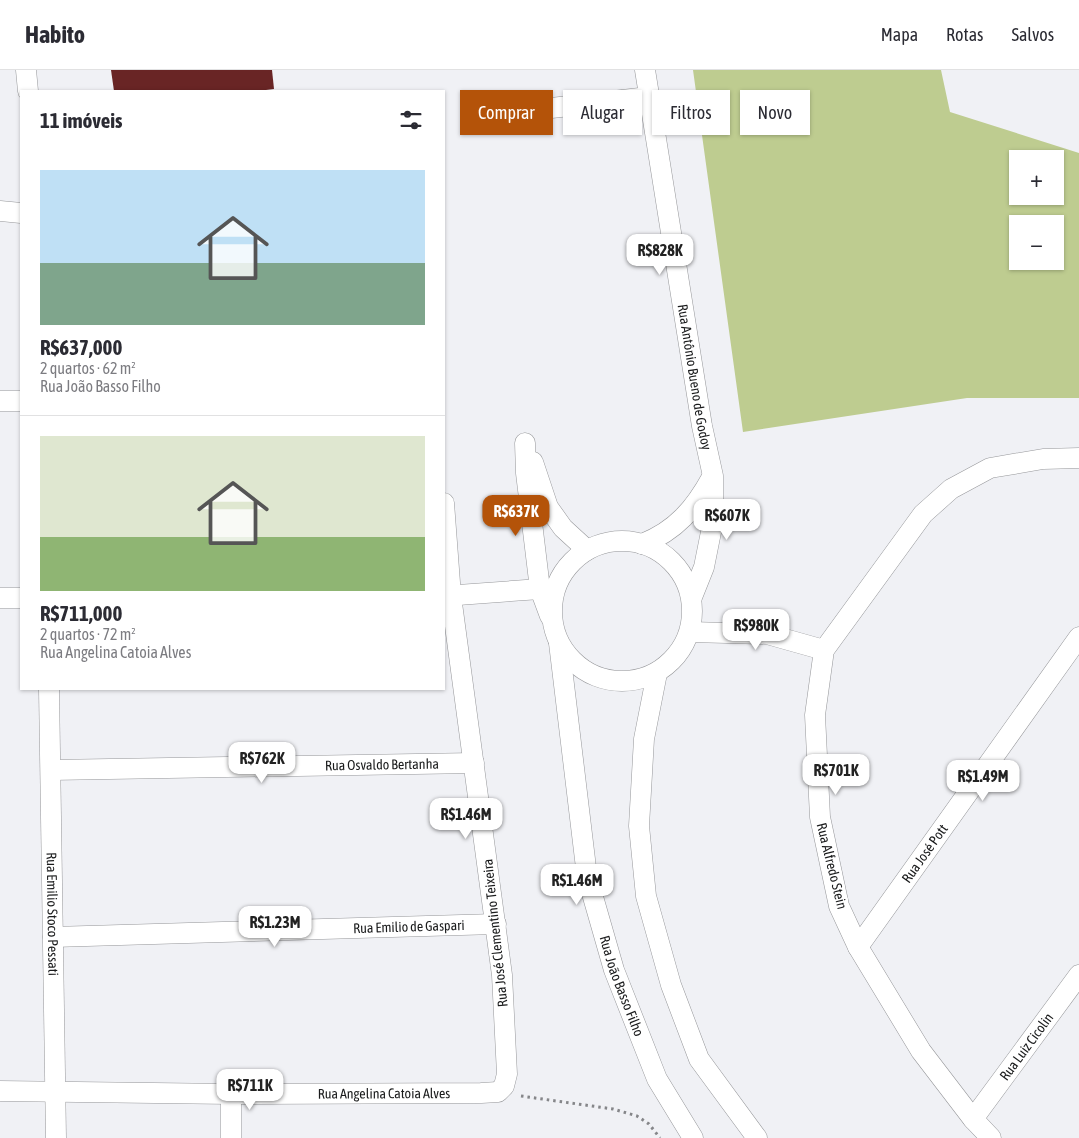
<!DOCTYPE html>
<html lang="pt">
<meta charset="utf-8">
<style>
:root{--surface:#fff;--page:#f2f2f3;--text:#2b2b33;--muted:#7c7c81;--line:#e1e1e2;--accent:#b45309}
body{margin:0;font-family:"Asap Condensed",sans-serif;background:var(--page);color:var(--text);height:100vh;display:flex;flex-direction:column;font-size:19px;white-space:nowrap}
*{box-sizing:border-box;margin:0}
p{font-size:16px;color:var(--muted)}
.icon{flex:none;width:28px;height:28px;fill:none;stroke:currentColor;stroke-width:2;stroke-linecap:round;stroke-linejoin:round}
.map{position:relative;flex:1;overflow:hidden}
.panel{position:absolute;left:20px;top:20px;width:425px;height:600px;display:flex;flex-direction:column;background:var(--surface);border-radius:0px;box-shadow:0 1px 4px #0004}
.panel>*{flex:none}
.guide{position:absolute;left:460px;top:20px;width:475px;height:45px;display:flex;gap:10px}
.buttons{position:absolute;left:1009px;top:80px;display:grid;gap:10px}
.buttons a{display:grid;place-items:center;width:55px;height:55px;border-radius:0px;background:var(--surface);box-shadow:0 1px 4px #0004;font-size:25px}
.price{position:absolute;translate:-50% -42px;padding:0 11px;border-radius:10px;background:#fff;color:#222;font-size:16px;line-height:32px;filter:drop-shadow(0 1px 2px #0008)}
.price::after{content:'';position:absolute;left:50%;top:30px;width:15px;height:11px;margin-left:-8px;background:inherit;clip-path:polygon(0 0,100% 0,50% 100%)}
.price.current{background:var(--accent);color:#fff}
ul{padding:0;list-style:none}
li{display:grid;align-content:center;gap:10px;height:265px;padding:0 20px}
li+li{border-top:1px solid var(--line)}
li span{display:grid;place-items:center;height:155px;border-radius:0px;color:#555}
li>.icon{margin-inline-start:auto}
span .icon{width:90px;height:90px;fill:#fffc;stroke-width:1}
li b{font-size:21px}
h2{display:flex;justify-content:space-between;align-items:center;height:60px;padding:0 20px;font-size:21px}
.chip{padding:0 18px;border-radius:0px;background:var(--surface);box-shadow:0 1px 4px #0004;font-size:18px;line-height:45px}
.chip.current{background:var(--accent);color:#fff}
header{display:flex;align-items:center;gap:30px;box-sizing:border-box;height:70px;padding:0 25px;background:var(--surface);border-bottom:1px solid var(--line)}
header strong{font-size:24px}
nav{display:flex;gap:28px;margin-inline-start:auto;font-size:18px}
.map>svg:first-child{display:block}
.green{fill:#becc90;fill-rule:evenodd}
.building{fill:#692525}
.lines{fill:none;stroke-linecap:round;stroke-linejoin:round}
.street-casing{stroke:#96979a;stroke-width:21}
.path{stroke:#858689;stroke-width:3;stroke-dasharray:2.5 4;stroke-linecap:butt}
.street{stroke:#fff;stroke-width:20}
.labels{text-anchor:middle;stroke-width:5;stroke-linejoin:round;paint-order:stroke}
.street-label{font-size:14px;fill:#1a1b1c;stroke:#fff}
</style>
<header>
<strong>Habito</strong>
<nav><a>Mapa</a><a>Rotas</a><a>Salvos</a></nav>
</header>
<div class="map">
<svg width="1079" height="1068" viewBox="0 0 1079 1068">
<rect width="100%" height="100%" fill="#f0f1f5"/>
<path class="green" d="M693 0H941L950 42 1079 83V328H967L743 362ZM1018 89H1055V126H1018ZM1018 154H1055V191H1018Z"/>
<path class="building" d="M111 0H272L274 19 258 21H114Z"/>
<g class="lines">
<g class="street-casing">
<g id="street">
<path d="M26 0 28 21"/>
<path id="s1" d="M645 0 702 356 713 406V452L704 497 692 527"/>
<path d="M507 43 649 27"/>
<path d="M0 141 21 143"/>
<path d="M0 331H21"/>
<path d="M525 373 526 403 540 519 550 546"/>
<path d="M533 392 548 437 563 458 587 480"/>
<circle cx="622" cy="541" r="70"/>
<path d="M642 474C676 461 695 438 712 407"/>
<path d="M444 526 540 519"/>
<path d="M0 528H21"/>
<path d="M690 562 767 564 824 580"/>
<path id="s2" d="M559 573 587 806 614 900 657 1009 693 1068"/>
<path d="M657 603 644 669 639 756 646 826 671 915 699 989 757 1068"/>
<path id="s3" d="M49 619 56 1068"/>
<path id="s4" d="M51 700 474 693"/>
<path id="s5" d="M53 867 496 854"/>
<path id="s6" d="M858 877 1079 567"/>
<path id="s7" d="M0 1021 231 1024 481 1023 498 1022 504 1016 507 1004 502 905 451 526 444 433"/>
<path id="s8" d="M973 1049 1079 905"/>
<path d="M231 1068V1024"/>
<path d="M991 1068 973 1049 921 981 858 877 839 836 820 747 815 645 824 580 923 444 951 419 990 398 1043 389 1079 388"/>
</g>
</g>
<path class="path" d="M521 1026 613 1039 637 1046 649 1054 660 1068"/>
<use href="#street" class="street"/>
</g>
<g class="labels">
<g class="street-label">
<text dy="5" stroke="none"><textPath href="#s1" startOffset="311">Rua Antônio Bueno de Godoy</textPath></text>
<text dy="5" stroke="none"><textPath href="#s4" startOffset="331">Rua Osvaldo Bertanha</textPath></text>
<text dy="5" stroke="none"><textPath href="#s6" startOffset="115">Rua José Pott</textPath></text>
<text transform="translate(832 796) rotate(76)" y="5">Rua Alfredo Stein</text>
<text dy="5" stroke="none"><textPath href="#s3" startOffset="225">Rua Emilio Stoco Pessati</textPath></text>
<text dy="5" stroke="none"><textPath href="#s5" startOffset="356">Rua Emilio de Gaspari</textPath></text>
<text transform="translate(495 863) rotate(-96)" y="5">Rua José Clementino Teixeira</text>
<text dy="5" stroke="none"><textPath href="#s2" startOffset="350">Rua João Basso Filho</textPath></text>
<text dy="5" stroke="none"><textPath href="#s8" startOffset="90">Rua Luiz Cicolin</textPath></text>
<text dy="5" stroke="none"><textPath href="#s7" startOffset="384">Rua Angelina Catoia Alves</textPath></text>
</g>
</g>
</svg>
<div class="buttons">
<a>+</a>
<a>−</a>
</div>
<b class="price" style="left:660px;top:206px">R$828K</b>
<b class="price current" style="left:516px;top:467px">R$637K</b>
<b class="price" style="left:727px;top:471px">R$607K</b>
<b class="price" style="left:756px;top:581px">R$980K</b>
<b class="price" style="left:262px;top:714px">R$762K</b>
<b class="price" style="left:836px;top:726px">R$701K</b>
<b class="price" style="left:983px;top:732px">R$1.49M</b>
<b class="price" style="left:466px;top:770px">R$1.46M</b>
<b class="price" style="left:577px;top:836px">R$1.46M</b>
<b class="price" style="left:275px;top:878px">R$1.23M</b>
<b class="price" style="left:250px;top:1041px">R$711K</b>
<div class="guide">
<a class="chip current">Comprar</a>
<a class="chip">Alugar</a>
<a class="chip">Filtros</a>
<a class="chip">Novo</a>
</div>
<section class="panel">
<h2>11 imóveis<svg class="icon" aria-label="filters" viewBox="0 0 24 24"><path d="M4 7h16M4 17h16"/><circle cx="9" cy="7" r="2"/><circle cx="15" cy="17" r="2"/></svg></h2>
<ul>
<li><span style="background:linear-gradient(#bfe0f5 60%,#7fa58c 0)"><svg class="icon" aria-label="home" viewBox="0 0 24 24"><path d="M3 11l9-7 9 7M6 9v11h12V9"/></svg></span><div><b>R$637,000</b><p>2 quartos · 62 m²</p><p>Rua João Basso Filho</p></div></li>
<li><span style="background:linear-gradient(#dfe7d0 65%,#8fb573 0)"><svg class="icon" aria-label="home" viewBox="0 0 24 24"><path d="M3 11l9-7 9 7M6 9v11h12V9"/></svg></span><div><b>R$711,000</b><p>2 quartos · 72 m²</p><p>Rua Angelina Catoia Alves</p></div></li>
</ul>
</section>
</div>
